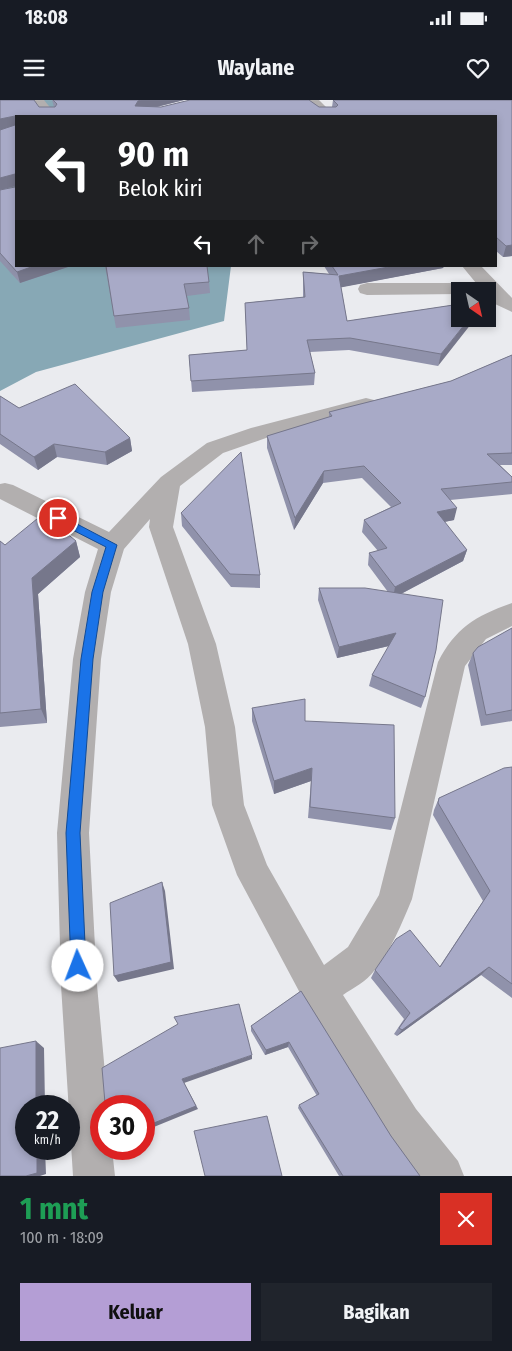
<!DOCTYPE html>
<html lang="id">
<head>
<meta charset="utf-8">
<style>
  body { margin:0; font-family:"Fira Sans Condensed",sans-serif; background:#20242c; color:#f1f3f6; height:100vh; display:flex; flex-direction:column; font-size:19px; white-space:nowrap }
  * { box-sizing:border-box; margin:0 }
  p { font-size:16px; color:#9ea1a6 }
  .icon { flex:none; width:28px; height:28px; fill:none; stroke:currentColor; stroke-width:2; stroke-linecap:round; stroke-linejoin:round }
  .map { position:relative; height:1076px; overflow:hidden }
  .panel { display:flex; flex-direction:column; background:#171b24; flex:1 }
  .panel>* { flex:none }
  .guide { position:absolute; left:15px; top:15px; width:482px; height:152px; border-radius:0px; box-shadow:0 2px 8px #0003; background:#202124; color:#fff; overflow:hidden }
  .needle { width:32px; rotate:146deg }
  .controls { position:absolute; left:451px; top:182px; display:grid; gap:10px }
  .controls a { display:grid; place-items:center; width:45px; height:45px; border-radius:0px; background:#171b24; box-shadow:0 2px 8px #0003; font-size:25px }
  .speed { position:absolute; left:15px; top:995px; display:flex; gap:10px; font-size:25px; font-weight:700; text-align:center }
  .speed>* { display:grid; place-content:center; width:65px; height:65px; border-radius:50%; background:#171b24; box-shadow:0 2px 8px #0003; line-height:1 }
  .speed small { font-size:12px; font-weight:400 }
  .speed .limit { border:8px solid #d22; background:#fff; color:#111 }
  .pin { position:absolute; display:grid; place-items:center; width:42px; height:42px; color:#fff; margin:-21px; border:2px solid #fff; border-radius:50%; box-shadow:0 1px 5px #0007 }
  .me { position:absolute; width:55px; margin:-28px; rotate:358deg; stroke-linejoin:round; filter:drop-shadow(0 0 4px #0008) }
  .turn { display:flex; align-items:center; gap:18px; height:105px; padding:0 20px; font-size:22px }
  .turn .icon { width:65px; height:65px; stroke-width:2.5 }
  .turn b { display:block; font-size:35px; line-height:42px }
  .lanes { display:flex; align-items:center; height:48px; padding:0 20px; background:#0003; justify-content:center; gap:25px; direction:ltr }
  .lanes .off { opacity:.35 }
  .round { display:grid; place-items:center; flex:none; width:52px; height:52px; border-radius:0px; background:#20242c }
  .headline { display:flex; align-items:center; justify-content:space-between; height:85px; padding:0 20px }
  h1 { font-size:30px; font-weight:700; line-height:38px; color:#1e9e55 }
  .primary-button { display:flex; gap:10px; margin-top:auto; padding:10px 20px }
  .primary-button a { flex:1; height:58px; border-radius:0px; background:#b49ed5; color:#111; font-size:20px; font-weight:700; line-height:58px; text-align:center }
  .primary-button a+a { background:#20242c; color:#f1f3f6 }
  .status { display:flex; justify-content:space-between; align-items:center; height:35px; padding:0 25px; background:#171b24; direction:ltr }
  .status svg { height:14px; fill:currentColor }
  header { display:flex; justify-content:space-between; align-items:center; height:65px; padding:0 20px; background:#171b24; font-size:22px; font-weight:700 }
  .map>svg:first-child { display:block }
  .water { fill:#87a8b5 }
  .lines { fill:none; stroke-linecap:round; stroke-linejoin:round }
  .street { fill:#b2afaf; fill-rule:evenodd }
  .wall { fill:#9092ab }
  .shaded-wall { fill:#76778b }
  .building { fill:#a8aac7; stroke:#76778b }
  .route { fill:#1a73e8; stroke:#114b97 }
</style>
</head>
<body>
<div class="status"><b>18:08</b><svg viewBox="0 0 49 12"><path d="M0 12V9h3v3zM5 12V6h3v6zM10 12V3h3v9zM15 12V0h3v12zM26 1h20v11H26zM47 4h2v5h-2z"/></svg></div>
<header><svg class="icon" aria-label="menu" viewBox="0 0 24 24"><path d="M4 6h16M4 12h16M4 18h16"/></svg>Waylane<svg class="icon" aria-label="heart" viewBox="0 0 24 24"><path d="M12 20l-8-8c-3-5 5-10 8-4 3-6 11-1 8 4z"/></svg></header>
<div class="map">
<svg width="512" height="1076" viewBox="0 0 512 1076">
  <rect width="100%" height="100%" fill="#eaebef"/>
  <!-- water -->
  <path class="water" d="M 0,0 L 98,0 L 16,16 L 16,166 L 231,166 L 224,221 L 36,272 L 0,291 Z"/>
  <g class="lines">
    <!-- street -->
    <path class="street" d="M 29,0 L 44,0 L 57,16 L 43,16 Z
      M 304,0 L 319,0 L 335,16 L 320,16 Z
      M 462,166 L 481,166 L 512,198 L 512,212 L 495,204 L 488,195 L 488,191 L 460,191 L 460,194 L 367,195 L 360,193 L 358,189 L 360,185 L 367,183 L 476,183 Z
      M 366,298 L 374,300 L 377,305 L 374,310 L 266,338 L 223,353 L 180,386 L 173,427 L 216,544 L 235,627 L 244,705 L 267,765 L 324,865 L 348,847 L 379,795 L 438,562 C 455,528 477,515 512,503 L 512,526 L 486,539 L 465,566 L 412,799 C 402,823 391,851 374,871 C 367,881 353,888 343,895 L 416,1009 L 458,1061 L 464,1076 L 417,1076 L 388,1037 L 300,893 L 237,775 L 212,705 L 205,627 L 188,544 L 149,427 L 150,419 L 124,449 L 111,492 L 101,559 L 89,733 L 97,885 L 108,1006 L 101,1006 L 101,1049 L 112,1049 L 115,1076 L 73,1076 L 61,885 L 57,733 L 73,559 L 85,492 L 98,449 L 0,399 L 0,384 L 5,383 L 13,385 L 109,432 L 161,377 L 207,343 L 251,328 Z"/>
  </g>
  <!-- wall -->
  <path class="wall" d="M 0,0 L 39,7 L 54,7 L 52,0 L 184,0 L 157,7 L 332,7 L 333,0 L 512,0 L 512,156 L 503,157 L 496,151 L 496,16 L 16,16 L 16,166 L 71,166 L 20,183 L 0,161 L 0,90 L 15,87 L 15,86 L 0,90 Z
    M 105,166 L 209,182 L 210,193 L 187,196 L 189,208 L 190,220 L 116,228 Z
    M 324,166 L 444,166 L 443,168 L 341,187 L 347,221 L 460,204 L 438,266 L 349,250 L 310,252 L 315,273 L 314,285 L 192,292 L 189,255 L 247,250 L 245,203 L 303,197 L 303,172 L 329,174 Z
    M 512,255 L 512,365 L 500,365 L 512,377 L 512,394 L 450,400 L 454,420 L 444,422 L 467,450 L 463,461 L 401,494 L 425,597 L 421,608 L 369,586 L 372,575 L 389,546 L 337,558 L 318,500 L 319,488 L 388,492 L 368,465 L 369,453 L 378,451 L 362,432 L 364,420 L 391,407 L 362,378 L 323,383 L 294,430 L 267,348 L 267,336 L 329,317 L 329,312 L 451,281 Z
    M 0,296 L 19,308 L 130,338 L 132,351 L 107,365 L 57,357 L 38,370 L 0,344 Z
    M 181,413 L 260,475 L 260,488 L 231,487 L 182,426 Z
    M 0,441 L 5,445 L 76,441 L 80,457 L 38,494 L 47,623 L 0,627 Z
    M 512,528 L 512,621 L 481,626 L 468,565 L 473,553 Z
    M 252,608 L 305,621 L 395,718 L 391,730 L 308,718 L 311,681 L 274,694 L 252,621 Z
    M 512,667 L 512,898 L 481,875 L 397,936 L 394,934 L 404,919 L 371,878 L 375,870 L 440,866 L 483,801 L 433,715 L 434,710 L 439,698 Z
    M 301,891 L 391,1036 L 420,1076 L 339,1076 L 298,1008 L 299,1005 L 317,996 L 288,947 L 265,955 L 251,931 L 251,926 Z"/>
  <!-- shaded-wall -->
  <path class="shaded-wall" d="M 141,0 L 184,0 L 140,11 L 135,6 L 138,1 Z
    M 15,16 L 16,27 L 0,31 L 0,19 Z
    M 15,74 L 16,86 L 0,90 L 0,78 Z
    M 512,145 L 512,156 L 503,157 L 506,146 Z
    M 34,166 L 71,166 L 20,183 L 17,172 Z
    M 394,166 L 444,166 L 443,168 L 338,188 L 339,176 Z
    M 469,219 L 475,219 L 438,266 L 441,254 Z
    M 130,338 L 132,351 L 107,365 L 105,352 Z
    M 54,344 L 57,357 L 38,370 L 34,357 Z
    M 324,371 L 323,383 L 294,430 L 295,418 Z
    M 457,408 L 454,420 L 434,424 L 437,412 Z
    M 76,441 L 80,457 L 38,494 L 47,623 L 41,609 L 32,478 Z
    M 467,450 L 463,461 L 393,498 L 395,487 Z
    M 396,533 L 393,545 L 337,558 L 339,547 Z
    M 312,668 L 311,681 L 274,694 L 274,681 Z
    M 162,782 L 165,791 L 174,869 L 118,882 L 114,876 Z
    M 489,867 L 481,875 L 397,936 L 402,930 Z
    M 36,941 L 44,948 L 45,1006 L 36,1006 Z
    M 289,942 L 288,947 L 265,955 L 266,950 Z
    M 252,955 L 252,959 L 184,983 L 198,1009 L 144,1031 L 144,1027 L 182,979 Z
    M 37,1049 L 45,1049 L 46,1074 L 40,1076 L 26,1076 Z"/>
  <!-- building -->
  <path class="building" d="M 0,0 L 34,0 L 39,7 L 55,7 L 57,4 L 53,0 L 141,0 L 138,1 L 135,6 L 161,7 L 190,0 L 309,0 L 319,7 L 336,7 L 338,5 L 333,0 L 512,0 L 512,145 L 506,146 L 496,137 L 496,16 L 16,16 L 16,166 L 34,166 L 17,172 L 0,153 L 0,90 L 15,87 L 15,74 L 0,78 L 0,30 L 15,25 L 15,16 L 0,19 Z
    M 106,166 L 207,166 L 209,182 L 184,184 L 189,208 L 114,216 Z
    M 332,166 L 394,166 L 339,176 L 347,221 L 460,204 L 460,219 L 469,219 L 441,254 L 350,238 L 307,240 L 315,273 L 191,281 L 189,255 L 247,250 L 245,203 L 305,197 L 303,172 L 338,175 Z
    M 512,255 L 512,353 L 487,354 L 512,377 L 512,382 L 441,389 L 457,408 L 437,412 L 467,450 L 395,487 L 369,453 L 387,448 L 364,420 L 401,403 L 364,366 L 324,371 L 295,418 L 267,336 L 332,316 L 329,312 L 451,281 Z
    M 75,284 L 130,338 L 105,352 L 54,344 L 34,357 L 0,334 L 0,296 L 19,308 Z
    M 241,352 L 260,475 L 230,474 L 181,413 Z
    M 43,414 L 76,441 L 32,478 L 41,609 L 0,613 L 0,441 L 5,445 Z
    M 319,488 L 365,488 L 443,500 L 436,550 L 425,597 L 372,575 L 396,533 L 339,547 Z
    M 512,528 L 512,610 L 486,615 L 473,553 L 478,547 Z
    M 305,599 L 305,621 L 394,625 L 395,718 L 310,707 L 312,668 L 274,681 L 252,608 Z
    M 512,667 L 512,884 L 489,867 L 402,930 L 399,928 L 410,913 L 375,870 L 396,839 L 410,830 L 440,867 L 490,791 L 438,703 L 439,698 L 504,668 Z
    M 162,782 L 171,862 L 114,876 L 110,803 Z
    M 301,891 L 391,1036 L 420,1076 L 343,1076 L 299,1005 L 319,994 L 289,942 L 266,950 L 251,926 Z
    M 239,904 L 252,955 L 182,979 L 196,1006 L 144,1027 L 144,1006 L 104,1006 L 104,1005 L 105,1003 L 102,968 L 178,924 L 174,917 Z
    M 36,941 L 36,1006 L 26,1006 L 26,1049 L 37,1049 L 37,1073 L 26,1076 L 0,1076 L 0,948 Z
    M 267,1016 L 282,1076 L 205,1076 L 194,1031 Z"/>
  <!-- route -->
  <path class="route" d="M 58,414 L 117,445 L 103,492 L 93,559 L 80,733 L 86,866 L 84,871 L 78,873 L 73,871 L 71,866 L 66,733 L 81,559 L 92,492 L 106,447 L 55,421 L 55,416 Z"/>
</svg>
<div class="controls">
<a><svg class="needle" viewBox="-14 -14 28 28"><path d="M0-13l5 13h-10z" fill="#e53935"/><path d="M0 13l5-13h-10z" fill="#9ea1a6"/></svg></a>
</div>
<div class="speed"><div>22<small>km/h</small></div><div class="limit">30</div></div>
<div class="pin" style="left:58px;top:418px;background:#d93025"><svg class="icon" aria-label="arrive" viewBox="0 0 24 24"><path d="M6 21V4h12l-3 4 3 4H6"/></svg></div>
<svg class="me" style="left:78px;top:866px" viewBox="-20 -20 40 40"><circle r="19" fill="#fff"/><path d="M0-13L10 11 0 6-10 11z" fill="#1a73e8"/></svg>
<div class="guide">
<div class="turn"><svg class="icon" aria-label="left" viewBox="0 0 24 24"><path d="M17 20v-9H6M10 6l-5 5 5 5"/></svg><div><b>90 m</b>Belok kiri</div></div>
<div class="lanes"><svg class="icon" aria-label="left" viewBox="0 0 24 24"><path d="M17 20v-9H6M10 6l-5 5 5 5"/></svg><svg class="icon off" aria-label="ahead" viewBox="0 0 24 24"><path d="M12 20V5M6 11l6-6 6 6"/></svg><svg class="icon off" aria-label="right" viewBox="0 0 24 24"><path d="M7 20v-9h11M14 6l5 5-5 5"/></svg></div>
</div>
</div>
<section class="panel">
<div class="headline"><div><h1>1 mnt</h1><p>100 m · 18:09</p></div><a class="round" style="background:#d93025;color:#fff"><svg class="icon" aria-label="close" viewBox="0 0 24 24"><path d="M6 6l12 12M18 6L6 18"/></svg></a></div>
<div class="primary-button"><a>Keluar</a><a>Bagikan</a></div>
</section>
</body>
</html>
